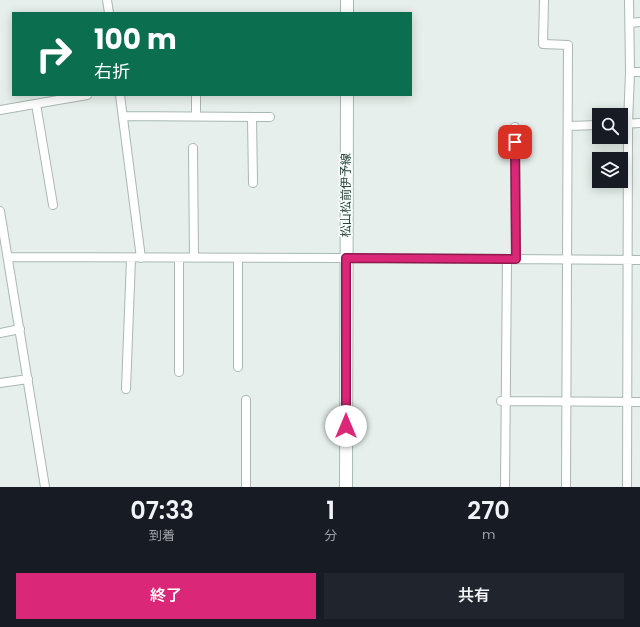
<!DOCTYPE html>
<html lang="ja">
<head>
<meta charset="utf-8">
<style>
  body { margin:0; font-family:Poppins,"Noto Sans JP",sans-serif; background:#20242c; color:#f1f3f6; height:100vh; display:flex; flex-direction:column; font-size:15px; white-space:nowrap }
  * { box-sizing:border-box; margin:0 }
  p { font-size:13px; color:#9ea1a6 }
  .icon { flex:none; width:22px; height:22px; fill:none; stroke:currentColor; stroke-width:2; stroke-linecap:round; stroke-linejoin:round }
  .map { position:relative; height:487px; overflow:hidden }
  .panel { display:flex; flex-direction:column; background:#171b24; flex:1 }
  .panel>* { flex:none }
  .guide { position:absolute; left:12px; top:12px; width:400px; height:84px; border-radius:0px; box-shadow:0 2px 10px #0003; background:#0b6e4f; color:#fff; overflow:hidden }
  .tools { position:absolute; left:592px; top:108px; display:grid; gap:8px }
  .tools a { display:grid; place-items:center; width:36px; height:36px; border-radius:0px; background:#171b24; box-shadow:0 2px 10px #0003; font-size:20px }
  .pin { position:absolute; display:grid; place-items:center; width:34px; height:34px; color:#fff; margin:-17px; border-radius:8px; box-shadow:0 2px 6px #0006 }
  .me { position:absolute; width:44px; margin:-22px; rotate:0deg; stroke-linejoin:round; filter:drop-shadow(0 0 3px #0008) }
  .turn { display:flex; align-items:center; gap:14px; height:84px; padding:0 16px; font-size:18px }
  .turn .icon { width:52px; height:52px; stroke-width:2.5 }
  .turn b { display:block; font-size:28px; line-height:34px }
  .eta { display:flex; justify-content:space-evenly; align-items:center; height:68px; text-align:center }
  .eta b { font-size:24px; font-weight:600; line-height:28px }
  .button { display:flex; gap:8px; margin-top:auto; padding:8px 16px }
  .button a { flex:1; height:46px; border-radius:0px; background:#db2777; color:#fff; font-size:16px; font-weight:600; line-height:46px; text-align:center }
  .button a+a { background:#20242c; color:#f1f3f6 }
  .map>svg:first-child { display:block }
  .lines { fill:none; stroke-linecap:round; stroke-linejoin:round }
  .minor-casing { stroke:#a8b8b2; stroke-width:10 }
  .secondary-casing { stroke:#a4bbb3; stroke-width:14 }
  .minor { stroke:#fff; stroke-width:8 }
  .secondary { stroke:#fff; stroke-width:12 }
  .route-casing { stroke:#8e194d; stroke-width:10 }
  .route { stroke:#db2777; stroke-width:7 }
  .labels { text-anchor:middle; stroke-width:3.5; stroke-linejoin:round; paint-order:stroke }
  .street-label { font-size:12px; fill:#24423a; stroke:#f7fbf9 }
</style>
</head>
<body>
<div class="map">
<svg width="640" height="487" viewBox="0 0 640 487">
  <rect width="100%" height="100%" fill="#e6efeb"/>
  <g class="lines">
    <defs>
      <path id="minor" d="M 107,0 L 109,13
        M 544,0 L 543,44 L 568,45 L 566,487
        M 630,23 L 640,22
        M 630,72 L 640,72
        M 120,95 L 141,258
        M 196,95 L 196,116
        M 36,104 L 53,205
        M 0,110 L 87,95
        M 123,116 L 270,117
        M 252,117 L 253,183
        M 621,124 L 640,123
        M 568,126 L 599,125
        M 515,127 L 516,259
        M 193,148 L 194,258
        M 0,211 L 45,487
        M 8,257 L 346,258 L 640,260
        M 179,258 L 179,372
        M 0,333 L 20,329
        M 238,367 L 238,258
        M 0,383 L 28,379
        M 126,389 L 131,258
        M 501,401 L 640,402
        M 246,487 L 246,400
        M 505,487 L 507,259
        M 627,487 L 628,124 L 630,72 L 629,0"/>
      <path id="secondary" d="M 347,13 L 347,0
        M 346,487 L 347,95"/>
    </defs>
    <!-- minor casing -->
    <use href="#minor" class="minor-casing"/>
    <!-- secondary casing -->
    <use href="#secondary" class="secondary-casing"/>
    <!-- minor -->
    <use href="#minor" class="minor"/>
    <!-- secondary -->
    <use href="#secondary" class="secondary"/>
  </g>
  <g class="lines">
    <defs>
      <path id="route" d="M 346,426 L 346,258 L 516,259 L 515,142"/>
    </defs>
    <!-- route casing -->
    <use href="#route" class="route-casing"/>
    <!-- route -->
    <use href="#route" class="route"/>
  </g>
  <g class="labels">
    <!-- street labels -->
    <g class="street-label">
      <text transform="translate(346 195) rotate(-90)" y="4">松山松前伊予線</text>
    </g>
  </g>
</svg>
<div class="tools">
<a><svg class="icon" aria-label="search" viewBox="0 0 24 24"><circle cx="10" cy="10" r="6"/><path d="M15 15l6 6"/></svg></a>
<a><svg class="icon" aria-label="layers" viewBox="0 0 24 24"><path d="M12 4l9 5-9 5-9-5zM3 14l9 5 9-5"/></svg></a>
</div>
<div class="pin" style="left:515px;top:142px;background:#d93025"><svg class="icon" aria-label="arrive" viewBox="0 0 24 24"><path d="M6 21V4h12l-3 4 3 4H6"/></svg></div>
<svg class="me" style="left:346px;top:426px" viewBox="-20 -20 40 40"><circle r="19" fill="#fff"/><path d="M0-13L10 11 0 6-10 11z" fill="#db2777"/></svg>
<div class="guide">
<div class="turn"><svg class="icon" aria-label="right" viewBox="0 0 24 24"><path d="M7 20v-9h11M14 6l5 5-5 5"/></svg><div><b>100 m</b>右折</div></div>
</div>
</div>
<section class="panel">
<div class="eta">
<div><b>07:33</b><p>到着</p></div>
<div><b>1</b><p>分</p></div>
<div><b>270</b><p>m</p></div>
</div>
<div class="button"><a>終了</a><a>共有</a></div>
</section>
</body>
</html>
